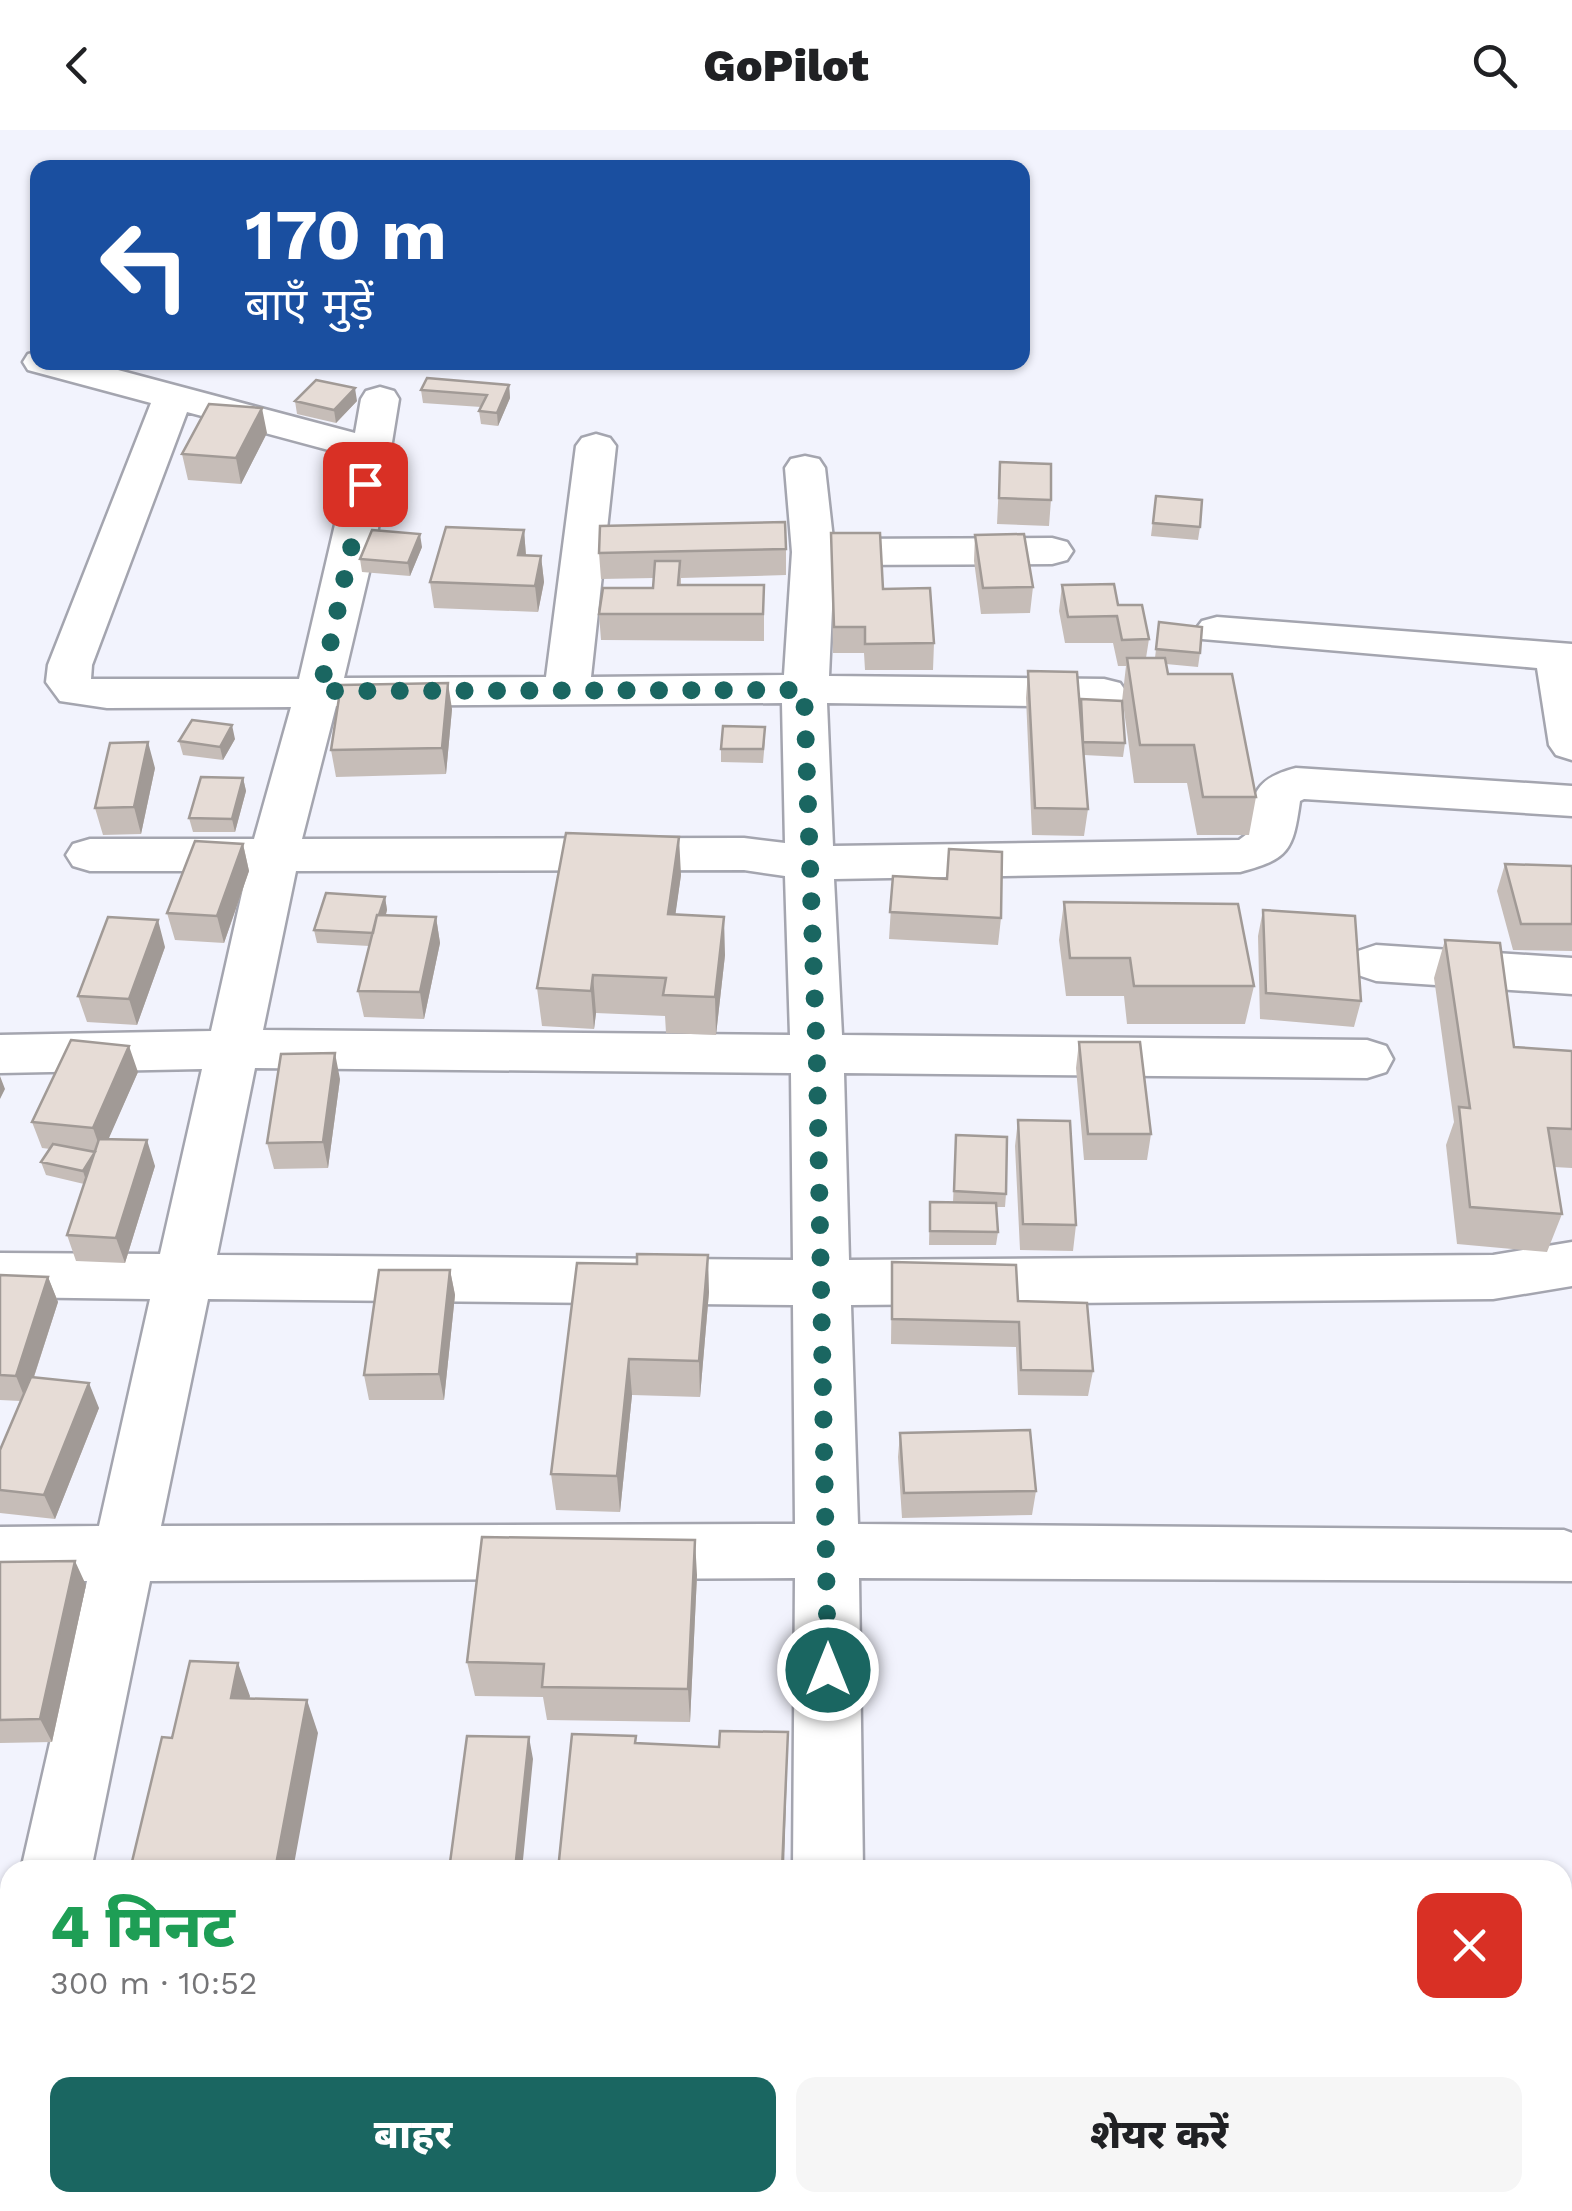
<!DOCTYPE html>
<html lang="hi">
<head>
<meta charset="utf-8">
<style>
  body { margin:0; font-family:"Work Sans","Noto Sans Devanagari",sans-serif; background:#f6f6f6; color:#202124; height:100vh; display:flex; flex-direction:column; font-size:38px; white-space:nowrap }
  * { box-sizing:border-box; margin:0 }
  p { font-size:32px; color:#757577 }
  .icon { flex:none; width:55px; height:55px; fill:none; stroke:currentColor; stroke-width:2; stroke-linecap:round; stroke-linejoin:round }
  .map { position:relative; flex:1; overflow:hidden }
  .panel { position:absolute; left:0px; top:1730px; width:1572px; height:352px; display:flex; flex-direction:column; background:#fff; border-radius:30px 30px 0 0; box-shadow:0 2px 8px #0004 }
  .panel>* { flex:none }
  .top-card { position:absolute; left:30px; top:30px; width:1000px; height:210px; border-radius:20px; box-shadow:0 2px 8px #0004; background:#1a4fa0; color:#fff; overflow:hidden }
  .pin { position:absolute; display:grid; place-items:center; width:85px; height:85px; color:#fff; margin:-42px; border-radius:20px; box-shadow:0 5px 15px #0006 }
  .me { position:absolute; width:110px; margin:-55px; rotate:0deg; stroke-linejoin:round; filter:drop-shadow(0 0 8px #0008) }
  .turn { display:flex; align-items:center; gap:35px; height:210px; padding:0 50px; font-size:45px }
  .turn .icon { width:130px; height:130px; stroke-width:2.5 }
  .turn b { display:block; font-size:70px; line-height:85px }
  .round { display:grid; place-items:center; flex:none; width:105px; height:105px; border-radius:20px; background:#f6f6f6 }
  .head { display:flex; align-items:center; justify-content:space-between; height:170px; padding:0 50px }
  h1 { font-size:60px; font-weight:800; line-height:75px; color:#1e9e55 }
  .cta { display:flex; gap:20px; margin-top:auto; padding:20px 50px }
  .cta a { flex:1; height:115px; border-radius:20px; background:#1a6661; color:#fff; font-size:40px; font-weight:800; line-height:115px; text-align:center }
  .cta a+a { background:#f6f6f6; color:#202124 }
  header { display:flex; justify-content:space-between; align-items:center; height:130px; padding:0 50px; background:#fff; font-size:45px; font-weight:800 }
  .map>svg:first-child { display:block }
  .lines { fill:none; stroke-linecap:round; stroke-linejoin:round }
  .minor-casing { stroke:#a4a5af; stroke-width:5 }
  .minor { fill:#fff; fill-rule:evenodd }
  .wall { fill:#c6bdb8 }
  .shaded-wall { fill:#a19a96 }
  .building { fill:#e6dcd6; stroke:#a19a96; stroke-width:2.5 }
  .route { stroke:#1a6661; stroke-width:18; stroke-dasharray:0 32.4 }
</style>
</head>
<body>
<header><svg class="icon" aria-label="back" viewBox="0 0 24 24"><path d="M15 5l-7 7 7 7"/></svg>GoPilot<svg class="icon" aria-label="search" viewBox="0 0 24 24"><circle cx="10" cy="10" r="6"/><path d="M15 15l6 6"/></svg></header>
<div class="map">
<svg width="1572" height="2081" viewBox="0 0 1572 2081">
  <rect width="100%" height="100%" fill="#f2f3fd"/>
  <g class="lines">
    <defs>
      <path id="minor" d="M 38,222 L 38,232 L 88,232 L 355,303 L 361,269 L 366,261 L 380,257 L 394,261 L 399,269 L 375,417 L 344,548 L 546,547 L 576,316 L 582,308 L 596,304 L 610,308 L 616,316 L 591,547 L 784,545 L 792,422 L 785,338 L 791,329 L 805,326 L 819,329 L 825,338 L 833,409 L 1052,408 L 1067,412 L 1073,421 L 1067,430 L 1052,434 L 834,435 L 829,546 L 1104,549 L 1120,553 L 1127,563 L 1120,573 L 1104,577 L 827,573 L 833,716 L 1239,710 L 1247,704 C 1253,664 1253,649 1296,638 L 1572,656 L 1572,686 L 1304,669 L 1300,671 C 1293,721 1289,729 1240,742 L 834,749 L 842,905 L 1367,910 L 1386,916 L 1393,929 L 1386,942 L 1367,948 L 844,943 L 849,1130 L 1493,1125 L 1572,1112 L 1572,1156 L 1493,1169 L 851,1175 L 858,1394 L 1564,1400 L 1572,1403 L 1572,1451 L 859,1448 L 863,1740 L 793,1740 L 795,1448 L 150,1451 L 91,1740 L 21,1740 L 87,1451 L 0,1451 L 0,1397 L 99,1396 L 150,1169 L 0,1167 L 0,1123 L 160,1124 L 202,939 L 0,943 L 0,905 L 211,901 L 247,741 L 90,741 L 73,736 L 66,725 L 73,714 L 90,709 L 254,709 L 291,577 L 107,578 L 60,571 L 46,552 L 48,535 L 151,273 L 28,240 L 23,232 L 28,224 ZM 187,282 L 351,326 L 299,549 L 91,549 L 92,535 ZM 782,573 L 785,713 L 744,708 L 302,709 L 336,576 ZM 744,740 L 785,746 L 790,905 L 263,900 L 296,741 ZM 255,938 L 791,943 L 793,1130 L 217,1125 ZM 208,1169 L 793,1175 L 795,1394 L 161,1396 Z
        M 1217,487 L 1572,514 L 1572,630 L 1556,625 L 1549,615 L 1537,538 L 1202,509 L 1195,500 L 1202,491 Z
        M 1376,815 L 1572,828 L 1572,864 L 1376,851 L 1358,845 L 1351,833 L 1358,821 Z
        M 0,1791 L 10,1791 L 10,1861 L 0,1861 Z
        M 10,1933 L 10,2057 L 0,2061 L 0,1937 Z
        M 402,2072 L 478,2072 L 478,2081 L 402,2081 Z
        M 801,2072 L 877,2072 L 877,2081 L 801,2081 Z"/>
    </defs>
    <!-- minor casing -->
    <use href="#minor" class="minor-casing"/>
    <!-- minor -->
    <use href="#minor" class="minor"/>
  </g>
  <!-- wall -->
  <path class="wall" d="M 509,255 L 510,268 L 498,296 L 481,294 L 479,281 L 481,277 L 423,273 L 421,260 Z
    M 295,271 L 357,271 L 336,293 L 297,284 Z
    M 267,303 L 241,354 L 188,350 L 182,324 Z
    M 1000,332 L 1051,370 L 1049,396 L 997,394 Z
    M 1156,366 L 1200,397 L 1198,410 L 1151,406 Z
    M 524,400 L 526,426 L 541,426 L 544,452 L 538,482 L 434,478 L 430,452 Z
    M 831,403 L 934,513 L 933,540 L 865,540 L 864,523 L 833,523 Z
    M 975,405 L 1033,457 L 1030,483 L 981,484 L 974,431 Z
    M 422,417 L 410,446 L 362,442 L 360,429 Z
    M 786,419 L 786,445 L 681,448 L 681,455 L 764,455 L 764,511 L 601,510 L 599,484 L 653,458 L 654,448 L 601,449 L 599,423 Z
    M 1062,455 L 1118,475 L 1149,509 L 1146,528 L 1155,528 L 1159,492 L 1200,523 L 1198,537 L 1166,534 L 1168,544 L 1256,667 L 1249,705 L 1197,705 L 1187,653 L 1134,653 L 1123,573 L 1125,613 L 1123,627 L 1084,625 L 1088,679 L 1084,706 L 1032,705 L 1026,568 L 1028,541 L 1080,579 L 1081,569 L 1122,571 L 1126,536 L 1118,536 L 1113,513 L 1065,513 L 1059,481 Z
    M 452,579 L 446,644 L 336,647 L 331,620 Z
    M 235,609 L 223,630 L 183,625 L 179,611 Z
    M 765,610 L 763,633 L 721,632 L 721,619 Z
    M 155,638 L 141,704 L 103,705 L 95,678 Z
    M 243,648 L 246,661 L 235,702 L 193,702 L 189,688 Z
    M 243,714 L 249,741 L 224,813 L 175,810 L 167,783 Z
    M 1505,734 L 1572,736 L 1572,821 L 1513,820 L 1497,761 Z
    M 681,745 L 675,785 L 725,825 L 716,905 L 666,903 L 665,886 L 596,883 L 594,899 L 542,896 L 537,858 Z
    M 893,746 L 1001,788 L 998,815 L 889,809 Z
    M 385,767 L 387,780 L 386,785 L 436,787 L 440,813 L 424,889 L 364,887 L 358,861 L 369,816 L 317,813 L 314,800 Z
    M 1064,772 L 1254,856 L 1245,894 L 1127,894 L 1124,866 L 1066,866 L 1059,810 Z
    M 1263,780 L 1361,871 L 1354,897 L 1260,889 L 1258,806 Z
    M 1445,810 L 1514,917 L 1572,921 L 1572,1038 L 1554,1037 L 1562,1084 L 1547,1122 L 1457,1114 L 1446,1015 L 1454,992 L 1434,848 Z
    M 165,817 L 137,895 L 87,892 L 78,866 Z
    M 1079,912 L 1151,1004 L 1147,1030 L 1084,1030 L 1076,938 Z
    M 138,942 L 108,1009 L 155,1036 L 125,1133 L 76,1131 L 67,1105 L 84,1054 L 46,1045 L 41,1032 L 50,1019 L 42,1018 L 32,992 Z
    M 340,949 L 328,1038 L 274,1039 L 267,1013 Z
    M 1018,990 L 1076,1095 L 1073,1121 L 1020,1120 L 1015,1016 Z
    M 956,1005 L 1006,1064 L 1005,1077 L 996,1077 L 998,1102 L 996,1115 L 929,1115 L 930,1072 L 953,1072 Z
    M 892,1132 L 1018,1171 L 1093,1241 L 1088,1266 L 1018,1265 L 1016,1217 L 891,1214 Z
    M 577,1133 L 709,1162 L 700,1267 L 632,1265 L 620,1382 L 556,1380 L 551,1344 Z
    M 450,1140 L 455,1165 L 444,1270 L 369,1270 L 364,1245 Z
    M 0,1145 L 48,1147 L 58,1172 L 34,1247 L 99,1278 L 55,1389 L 0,1383 L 0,1320 L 21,1271 L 0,1270 Z
    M 900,1303 L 1036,1361 L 1032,1385 L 902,1388 L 898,1327 Z
    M 0,1432 L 86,1455 L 52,1612 L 0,1613 Z
    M 697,1445 L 690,1592 L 547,1590 L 543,1567 L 475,1566 L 467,1532 Z"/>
  <!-- shaded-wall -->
  <path class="shaded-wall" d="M 509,255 L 510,268 L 498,296 L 497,283 Z
    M 355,258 L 357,271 L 336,293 L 334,280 Z
    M 262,278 L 267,303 L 241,354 L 236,328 Z
    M 524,400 L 526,426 L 518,425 Z
    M 420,404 L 422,417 L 410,446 L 408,433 Z
    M 541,426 L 544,452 L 538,482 L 535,456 Z
    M 448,553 L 452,579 L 446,644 L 442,618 Z
    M 232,595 L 235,609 L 223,630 L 220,617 Z
    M 148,612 L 155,638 L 141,704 L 134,677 Z
    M 243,648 L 246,661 L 235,702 L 232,689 Z
    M 679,707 L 681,745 L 670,823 L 668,784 Z
    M 243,714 L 249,741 L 224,813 L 217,786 Z
    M 385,767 L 387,780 L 376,817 L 374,803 Z
    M 436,787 L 440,813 L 424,889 L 420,862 Z
    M 724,787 L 725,825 L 716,905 L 715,867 Z
    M 158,790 L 165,817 L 137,895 L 129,869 Z
    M 593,845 L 596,883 L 594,899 L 591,861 Z
    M 129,916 L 138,942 L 102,1024 L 93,998 Z
    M 335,923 L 340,949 L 328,1038 L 323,1012 Z
    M 0,946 L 5,959 L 0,969 Z
    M 147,1010 L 155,1036 L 125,1133 L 116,1108 Z
    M 95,1022 L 87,1054 L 83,1041 Z
    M 708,1125 L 709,1162 L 700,1267 L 699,1231 Z
    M 450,1140 L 455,1165 L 444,1270 L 439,1244 Z
    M 48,1147 L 58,1172 L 26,1271 L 16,1246 Z
    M 629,1229 L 632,1265 L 620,1382 L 617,1346 Z
    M 89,1253 L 99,1278 L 55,1389 L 44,1365 Z
    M 695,1410 L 697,1445 L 690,1592 L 688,1559 Z
    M 75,1431 L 86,1455 L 52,1612 L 40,1589 Z
    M 238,1533 L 250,1566 L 243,1601 L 231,1568 Z
    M 307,1570 L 318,1603 L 293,1740 L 275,1740 Z
    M 788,1602 L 784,1740 L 782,1740 Z
    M 529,1607 L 533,1629 L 522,1740 L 515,1740 Z"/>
  <!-- building -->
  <path class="building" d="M 427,248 L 509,255 L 497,283 L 479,281 L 487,265 L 421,260 Z
    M 316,250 L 355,258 L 334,280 L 295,271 Z
    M 209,274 L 262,278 L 236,328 L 182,324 Z
    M 1000,332 L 1051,334 L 1051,370 L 999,368 Z
    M 1156,366 L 1202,370 L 1200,397 L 1153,393 Z
    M 785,392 L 786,419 L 599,423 L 600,396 Z
    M 446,397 L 524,400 L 518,425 L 541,426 L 535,456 L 430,452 Z
    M 372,400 L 420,404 L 408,433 L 360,429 Z
    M 831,403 L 880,403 L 883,459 L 930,458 L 934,513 L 865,514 L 865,497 L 834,497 Z
    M 1024,404 L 1033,457 L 983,458 L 975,405 Z
    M 655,431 L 680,431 L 678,455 L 764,455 L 763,484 L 599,484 L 603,458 L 653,458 Z
    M 1114,454 L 1118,475 L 1142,475 L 1149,509 L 1122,510 L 1117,486 L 1068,487 L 1062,455 Z
    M 1159,492 L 1202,497 L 1200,523 L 1156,519 Z
    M 1127,528 L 1165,528 L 1168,544 L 1232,544 L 1256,667 L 1203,667 L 1194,615 L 1140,615 Z
    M 1028,541 L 1077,542 L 1088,679 L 1035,678 Z
    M 448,553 L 442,618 L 331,620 L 341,555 Z
    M 1081,569 L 1122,571 L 1125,613 L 1083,612 Z
    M 192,590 L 232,595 L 220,617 L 179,611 Z
    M 723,596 L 765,597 L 763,619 L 721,619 Z
    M 148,612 L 134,677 L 95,678 L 110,613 Z
    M 201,647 L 243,648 L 232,689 L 189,688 Z
    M 566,703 L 679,707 L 668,784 L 724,787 L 715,867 L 663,865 L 666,848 L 593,845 L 591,861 L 537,858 Z
    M 195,711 L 243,714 L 217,786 L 167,783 Z
    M 949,719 L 1002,722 L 1001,788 L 890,782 L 893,746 L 947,749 Z
    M 1505,734 L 1572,736 L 1572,794 L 1521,794 Z
    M 326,763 L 385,767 L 379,785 L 377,785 L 373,803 L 314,800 Z
    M 1064,772 L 1238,774 L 1254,856 L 1134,856 L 1130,828 L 1070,828 Z
    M 1263,780 L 1355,786 L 1361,871 L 1266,863 Z
    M 377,785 L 436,787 L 420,862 L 358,861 Z
    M 108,787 L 158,790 L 129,869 L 78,866 Z
    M 1445,810 L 1500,813 L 1514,917 L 1572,921 L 1572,999 L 1548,998 L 1562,1084 L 1470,1077 L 1459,977 L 1470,978 Z
    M 71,910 L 129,916 L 93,998 L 32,992 Z
    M 1079,912 L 1140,912 L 1151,1004 L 1088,1004 Z
    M 335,923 L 323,1012 L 267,1013 L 281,924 Z
    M 1018,990 L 1070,991 L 1076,1095 L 1023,1094 Z
    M 956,1005 L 1007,1007 L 1006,1064 L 954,1061 Z
    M 99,1009 L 147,1010 L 116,1108 L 67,1105 Z
    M 53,1014 L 95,1022 L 83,1041 L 41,1032 Z
    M 930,1072 L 996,1073 L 998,1102 L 930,1101 Z
    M 637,1124 L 708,1125 L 699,1231 L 629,1229 L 617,1346 L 551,1344 L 577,1133 L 637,1134 Z
    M 892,1132 L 1016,1135 L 1018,1171 L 1087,1173 L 1093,1241 L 1021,1240 L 1019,1192 L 892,1189 Z
    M 379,1140 L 450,1140 L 439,1244 L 364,1245 Z
    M 0,1145 L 48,1147 L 16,1246 L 0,1245 Z
    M 31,1247 L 89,1253 L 44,1365 L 0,1360 L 0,1320 Z
    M 1030,1300 L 1036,1361 L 904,1363 L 900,1303 Z
    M 482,1407 L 695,1410 L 688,1559 L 542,1557 L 544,1534 L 467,1532 Z
    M 75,1431 L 40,1589 L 0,1590 L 0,1432 Z
    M 190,1531 L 238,1533 L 231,1568 L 307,1570 L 275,1740 L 130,1740 L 162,1607 L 172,1608 Z
    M 720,1601 L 788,1602 L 782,1740 L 558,1740 L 572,1604 L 636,1606 L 635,1613 L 719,1617 Z
    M 467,1606 L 529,1607 L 515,1740 L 449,1740 Z"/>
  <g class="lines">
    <!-- route -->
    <path class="route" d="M 365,354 L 320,561 L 804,560 L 817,936 L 828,1540"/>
  </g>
</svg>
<div class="pin" style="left:365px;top:354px;background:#d93025"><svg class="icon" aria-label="arrive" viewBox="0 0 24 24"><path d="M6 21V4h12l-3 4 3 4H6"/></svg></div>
<svg class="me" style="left:828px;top:1540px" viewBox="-20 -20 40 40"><circle r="17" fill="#1a6661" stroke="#fff" stroke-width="3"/><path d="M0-11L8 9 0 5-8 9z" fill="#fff"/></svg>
<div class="top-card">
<div class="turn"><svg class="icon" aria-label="left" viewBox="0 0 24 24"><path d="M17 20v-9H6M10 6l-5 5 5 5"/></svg><div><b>170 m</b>बाएँ मुड़ें</div></div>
</div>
<section class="panel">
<div class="head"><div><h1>4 मिनट</h1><p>300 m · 10:52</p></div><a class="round" style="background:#d93025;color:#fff"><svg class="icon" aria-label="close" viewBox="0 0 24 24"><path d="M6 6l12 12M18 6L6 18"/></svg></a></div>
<div class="cta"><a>बाहर</a><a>शेयर करें</a></div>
</section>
</div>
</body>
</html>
